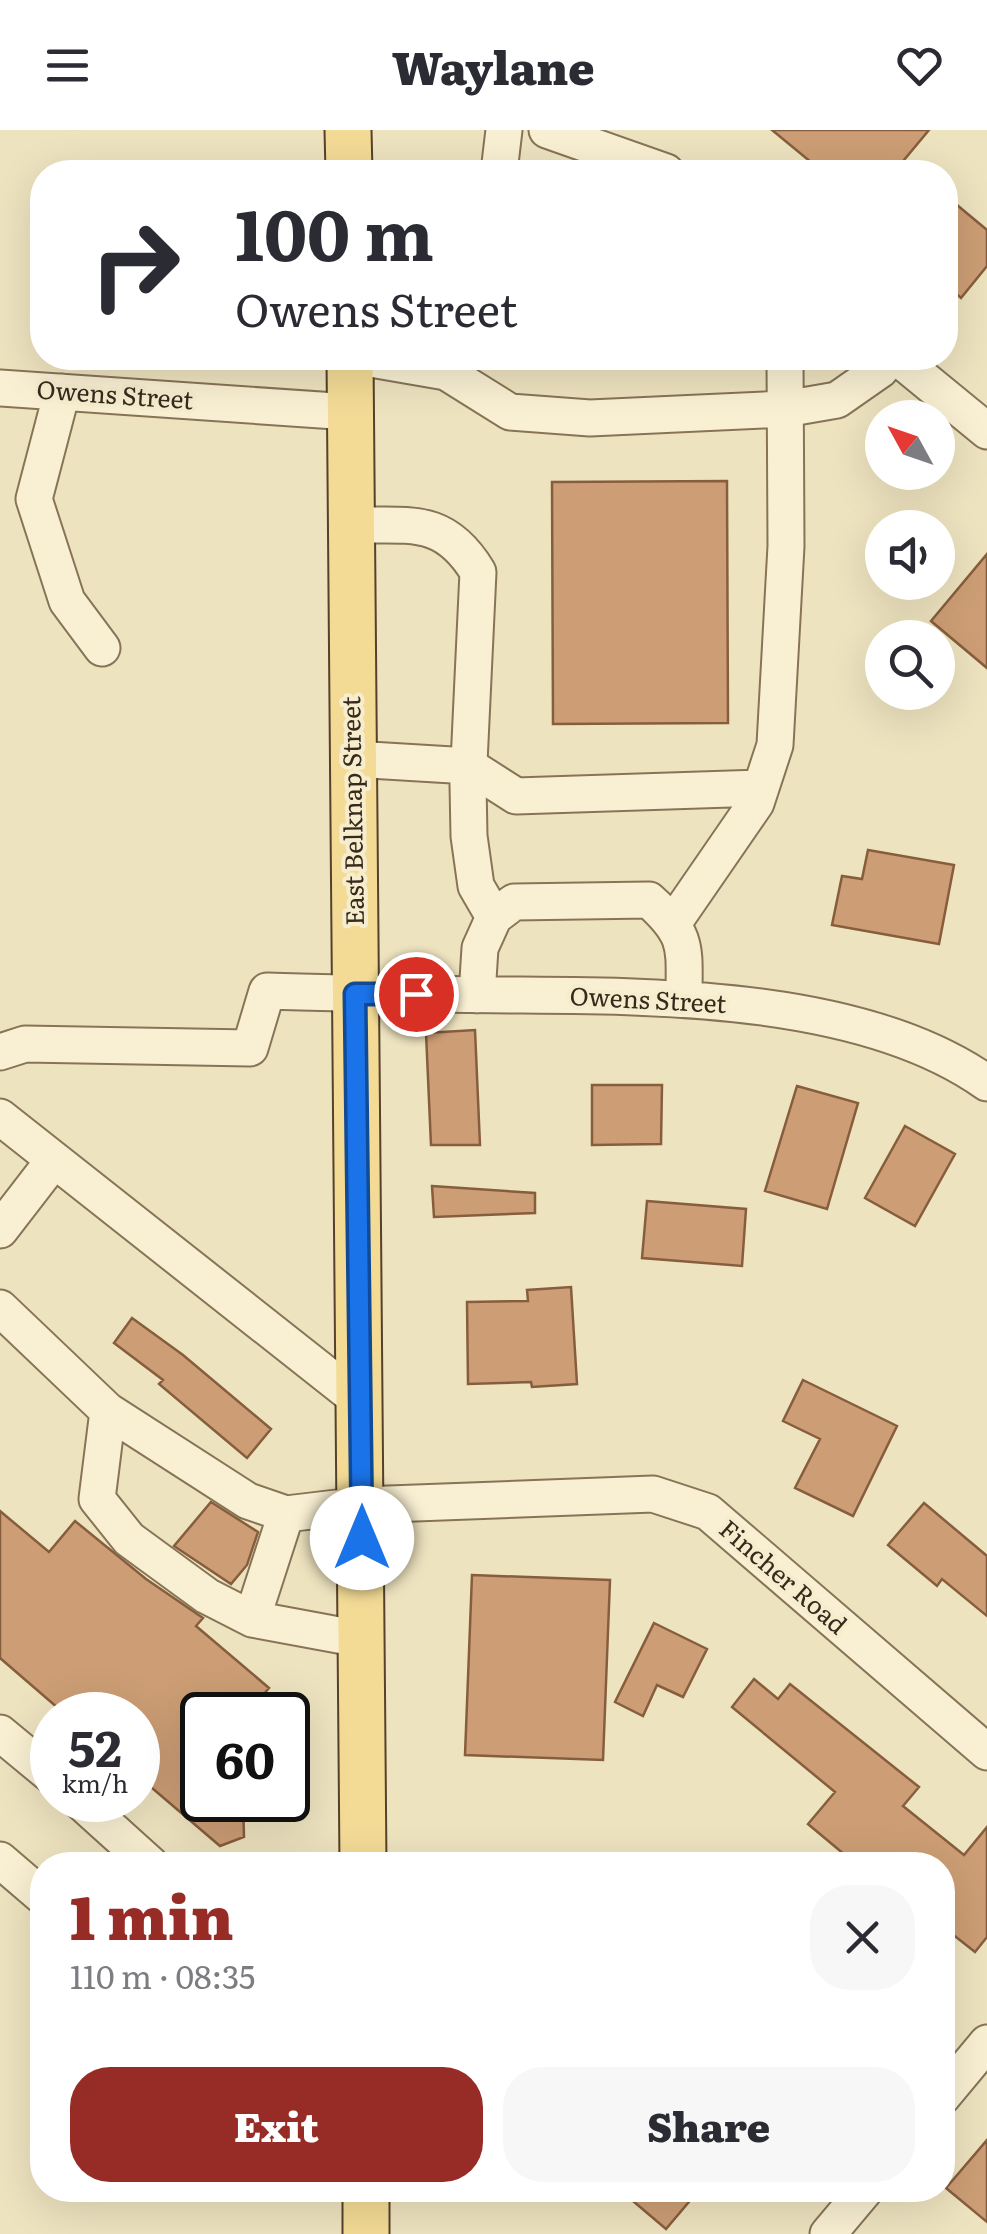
<!DOCTYPE html>
<html lang="en">
<head>
<meta charset="utf-8">
<style>
  body { margin:0; font-family:Literata,serif; background:#f7f7f7; color:#2b2b33; height:100vh; display:flex; flex-direction:column; font-size:38px; white-space:nowrap }
  * { box-sizing:border-box; margin:0 }
  p { font-size:32px; color:#7c7c81 }
  .icon { flex:none; width:55px; height:55px; fill:none; stroke:currentColor; stroke-width:2; stroke-linecap:round; stroke-linejoin:round }
  .map { position:relative; flex:1; overflow:hidden }
  .panel { position:absolute; left:30px; top:1722px; width:925px; height:350px; display:flex; flex-direction:column; background:#fff; border-radius:40px; box-shadow:0 10px 40px #0002 }
  .panel>* { flex:none }
  .top-card { position:absolute; left:30px; top:30px; width:928px; height:210px; border-radius:40px; box-shadow:0 10px 40px #0002; background:#fff; color:#2b2b33; overflow:hidden }
  .needle { width:65px; rotate:310deg }
  .tools { position:absolute; left:865px; top:270px; display:grid; gap:20px }
  .tools a { display:grid; place-items:center; width:90px; height:90px; border-radius:50%; background:#fff; box-shadow:0 10px 40px #0002; font-size:50px }
  .speed { position:absolute; left:30px; top:1562px; display:flex; gap:20px; font-size:50px; font-weight:700; text-align:center }
  .speed>* { display:grid; place-content:center; width:130px; height:130px; border-radius:50%; background:#fff; box-shadow:0 10px 40px #0002; line-height:1 }
  .speed small { font-size:25px; font-weight:400 }
  .speed .limit { border:5px solid #111; border-radius:15px; background:#fff; color:#111 }
  .pin { position:absolute; display:grid; place-items:center; width:85px; height:85px; color:#fff; margin:-42px; border:5px solid #fff; border-radius:50%; box-shadow:0 2px 10px #0007 }
  .me { position:absolute; width:110px; margin:-55px; rotate:0deg; stroke-linejoin:round; filter:drop-shadow(0 0 8px #0008) }
  .turn { display:flex; align-items:center; gap:35px; height:210px; padding:0 40px; font-size:45px }
  .turn .icon { width:130px; height:130px; stroke-width:2.5 }
  .turn b { display:block; font-size:70px; line-height:85px }
  .round { display:grid; place-items:center; flex:none; width:105px; height:105px; border-radius:40px; background:#f7f7f7 }
  .overview { display:flex; align-items:center; justify-content:space-between; height:170px; padding:0 40px }
  h1 { font-size:60px; font-weight:800; line-height:75px; color:#972c27 }
  .button { display:flex; gap:20px; margin-top:auto; padding:20px 40px }
  .button a { flex:1; height:115px; border-radius:40px; background:#972c27; color:#fff; font-size:40px; font-weight:800; line-height:115px; text-align:center }
  .button a+a { background:#f7f7f7; color:#2b2b33 }
  header { display:flex; justify-content:space-between; align-items:center; height:130px; padding:0 40px; background:#fff; font-size:45px; font-weight:800 }
  .map>svg:first-child { display:block }
  .building { fill:#cd9e75; stroke:#875e3d; stroke-width:2.5 }
  .lines { fill:none; stroke-linecap:round; stroke-linejoin:round }
  .minor-casing { stroke:#877457; stroke-width:39 }
  .major-casing { stroke:#55412c; stroke-width:49 }
  .minor { stroke:#f9f0d3; stroke-width:35 }
  .major { stroke:#f3db96; stroke-width:45 }
  .route-casing { stroke:#114b97; stroke-width:25 }
  .route { stroke:#1a73e8; stroke-width:18 }
  .labels { text-anchor:middle; stroke-width:8; stroke-linejoin:round; paint-order:stroke }
  .street-label { font-size:25px; fill:#372a1c; stroke:#f6edcf }
</style>
</head>
<body>
<header><svg class="icon" aria-label="menu" viewBox="0 0 24 24"><path d="M4 6h16M4 12h16M4 18h16"/></svg>Waylane<svg class="icon" aria-label="heart" viewBox="0 0 24 24"><path d="M12 20l-8-8c-3-5 5-10 8-4 3-6 11-1 8 4z"/></svg></header>
<div class="map">
<svg width="987" height="2104" viewBox="0 0 987 2104">
  <rect width="100%" height="100%" fill="#eee3bf"/>
  <!-- building -->
  <path class="building" d="M 772,0 L 929,0 L 894,42 L 823,42 Z
    M 945,65 L 987,100 L 987,136 L 961,168 L 945,154 Z
    M 727,351 L 728,593 L 553,594 L 552,352 Z
    M 987,424 L 987,538 L 931,491 Z
    M 868,720 L 954,735 L 939,814 L 832,795 L 842,746 L 862,749 Z
    M 475,900 L 480,1015 L 431,1015 L 426,903 Z
    M 592,955 L 662,955 L 661,1014 L 592,1015 Z
    M 797,956 L 858,973 L 827,1079 L 765,1061 Z
    M 905,996 L 955,1024 L 915,1096 L 865,1068 Z
    M 432,1056 L 535,1063 L 535,1083 L 434,1087 Z
    M 647,1071 L 746,1079 L 742,1136 L 642,1128 Z
    M 571,1157 L 577,1254 L 532,1257 L 531,1252 L 468,1254 L 467,1172 L 528,1171 L 527,1160 Z
    M 132,1188 L 183,1225 L 271,1299 L 247,1328 L 159,1254 L 163,1250 L 114,1213 Z
    M 803,1250 L 897,1296 L 853,1386 L 795,1358 L 820,1309 L 783,1291 Z
    M 211,1372 L 258,1402 L 247,1435 L 231,1454 L 174,1416 Z
    M 924,1373 L 987,1426 L 987,1486 L 942,1449 L 937,1456 L 888,1415 Z
    M 0,1381 L 49,1422 L 75,1391 L 146,1449 L 203,1488 L 196,1496 L 269,1558 L 246,1585 L 202,1585 L 202,1670 L 243,1670 L 244,1707 L 220,1716 L 138,1646 L 138,1585 L 66,1585 L 0,1528 Z
    M 472,1445 L 610,1450 L 603,1630 L 465,1625 Z
    M 654,1493 L 707,1519 L 683,1567 L 657,1555 L 643,1586 L 615,1572 Z
    M 754,1549 L 778,1569 L 790,1554 L 919,1657 L 903,1676 L 964,1725 L 987,1697 L 987,1807 L 975,1822 L 942,1796 L 942,1735 L 857,1735 L 808,1694 L 835,1662 L 732,1577 Z
    M 987,2010 L 987,2092 L 946,2058 Z
    M 620,2060 L 699,2060 L 666,2099 Z"/>
  <g class="lines">
    <defs>
      <path id="minor" d="M 547,0 L 666,42
        M 499,42 L 504,0
        M 365,228 L 446,242 L 510,282 L 590,288 L 785,279 L 837,270 L 880,240 L 890,228
        M 898,228 L 987,301
        M 0,258 L 350,282
        M 62,262 L 34,369 L 67,471 L 102,518
        M 351,395 C 410,396 444,386 478,442 L 468,654 L 469,706 L 476,756 L 494,787
        M 353,629 L 469,636 L 516,666 L 761,658
        M 674,792 L 756,673 L 775,615 L 786,416 L 785,228
        M 477,865 L 480,818 L 494,787 L 514,772 L 649,770 C 689,806 684,817 684,868
        M 0,922 L 25,914 L 250,918 L 267,861 C 348,864 429,864 510,865 C 656,866 863,865 987,953
        M 0,987 L 361,1272
        M 0,1100 L 54,1030
        M 0,1178 L 108,1281 L 248,1371 L 286,1384 L 362,1375 L 653,1364 L 708,1382 L 987,1622
        M 108,1281 L 97,1369 L 129,1409 L 207,1466 L 252,1489
        M 286,1384 L 252,1489 L 360,1509
        M 0,1603 L 52,1646
        M 79,1670 L 151,1735
        M 0,1730 L 42,1766
        M 942,1967 L 987,1913
        M 828,2104 L 865,2060"/>
      <path id="major" d="M 348,0 L 349,42
        M 350,228 L 363,1735
        M 366,2104 L 366,2060"/>
    </defs>
    <!-- minor casing -->
    <use href="#minor" class="minor-casing"/>
    <!-- major casing -->
    <use href="#major" class="major-casing"/>
    <!-- minor -->
    <use href="#minor" class="minor"/>
    <!-- major -->
    <use href="#major" class="major"/>
  </g>
  <g class="lines">
    <defs>
      <path id="route" d="M 362,1408 L 355,864 L 416,864"/>
    </defs>
    <!-- route casing -->
    <use href="#route" class="route-casing"/>
    <!-- route -->
    <use href="#route" class="route"/>
  </g>
  <g class="labels">
    <!-- street labels -->
    <g class="street-label">
      <text transform="translate(115 265) rotate(4)" y="9">Owens Street</text>
      <text transform="translate(353 681) rotate(-91)" y="9">East Belknap Street</text>
      <text transform="translate(648 870) rotate(3)" y="9">Owens Street</text>
      <text transform="translate(783 1447) rotate(41)" y="9">Fincher Road</text>
    </g>
  </g>
</svg>
<div class="tools">
<a><svg class="needle" viewBox="-14 -14 28 28"><path d="M0-13l5 13h-10z" fill="#e53935"/><path d="M0 13l5-13h-10z" fill="#7c7c81"/></svg></a>
<a><svg class="icon" aria-label="sound" viewBox="0 0 24 24"><path d="M4 9h4l5-4v14l-5-4H4zM17 9q2 3 0 6"/></svg></a>
<a><svg class="icon" aria-label="search" viewBox="0 0 24 24"><circle cx="10" cy="10" r="6"/><path d="M15 15l6 6"/></svg></a>
</div>
<div class="speed"><div>52<small>km/h</small></div><div class="limit">60</div></div>
<div class="pin" style="left:416px;top:864px;background:#d93025"><svg class="icon" aria-label="arrive" viewBox="0 0 24 24"><path d="M6 21V4h12l-3 4 3 4H6"/></svg></div>
<svg class="me" style="left:362px;top:1408px" viewBox="-20 -20 40 40"><circle r="19" fill="#fff"/><path d="M0-13L10 11 0 6-10 11z" fill="#1a73e8"/></svg>
<div class="top-card">
<div class="turn"><svg class="icon" aria-label="right" viewBox="0 0 24 24"><path d="M7 20v-9h11M14 6l5 5-5 5"/></svg><div><b>100 m</b>Owens Street</div></div>
</div>
<section class="panel">
<div class="overview"><div><h1>1 min</h1><p>110 m · 08:35</p></div><a class="round"><svg class="icon" aria-label="close" viewBox="0 0 24 24"><path d="M6 6l12 12M18 6L6 18"/></svg></a></div>
<div class="button"><a>Exit</a><a>Share</a></div>
</section>
</div>
</body>
</html>
